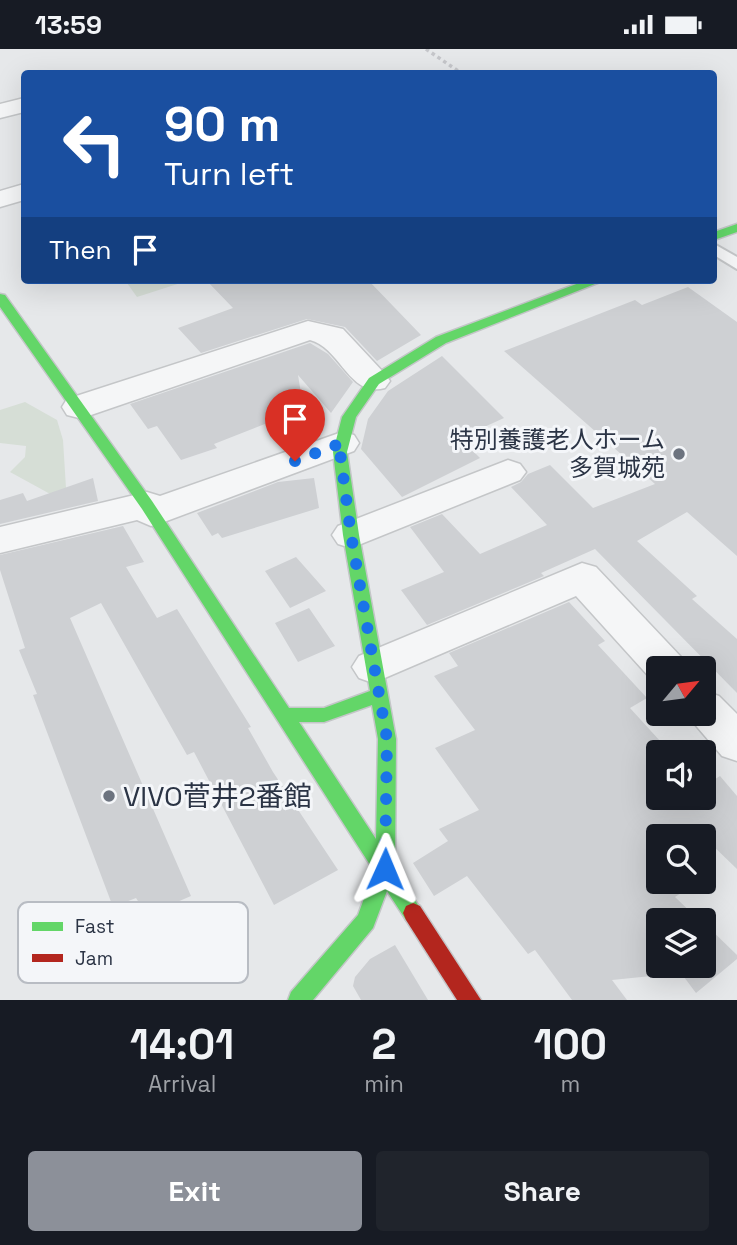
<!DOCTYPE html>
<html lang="en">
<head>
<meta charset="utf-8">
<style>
  body { margin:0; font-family:"Space Grotesk","Noto Sans JP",sans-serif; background:#20242c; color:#f1f3f6; height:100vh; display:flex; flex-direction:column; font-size:26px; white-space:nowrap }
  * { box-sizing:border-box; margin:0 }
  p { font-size:23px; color:#9ea1a6 }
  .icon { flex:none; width:38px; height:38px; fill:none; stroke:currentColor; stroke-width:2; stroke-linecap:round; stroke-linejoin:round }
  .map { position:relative; height:951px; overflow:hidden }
  .panel { display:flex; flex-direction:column; background:#171b24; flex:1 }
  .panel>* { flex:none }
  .banner { position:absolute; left:21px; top:21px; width:696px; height:214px; border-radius:7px; box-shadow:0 7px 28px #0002; background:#1a4fa0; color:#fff; overflow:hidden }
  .needle { width:46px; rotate:61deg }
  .buttons { position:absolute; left:646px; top:607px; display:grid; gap:14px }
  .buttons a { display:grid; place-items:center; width:70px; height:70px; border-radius:7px; background:#171b24; box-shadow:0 7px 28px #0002; font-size:35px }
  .pin { position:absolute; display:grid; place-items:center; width:60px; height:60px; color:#fff; margin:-72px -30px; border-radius:50% 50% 50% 0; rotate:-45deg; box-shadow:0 0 7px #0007 }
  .pin .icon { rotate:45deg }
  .me { position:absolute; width:77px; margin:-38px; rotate:1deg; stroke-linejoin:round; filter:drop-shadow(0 0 5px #0008) }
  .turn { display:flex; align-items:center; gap:24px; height:147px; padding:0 28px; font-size:32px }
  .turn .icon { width:91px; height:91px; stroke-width:2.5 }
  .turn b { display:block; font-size:49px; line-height:60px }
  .then { display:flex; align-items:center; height:66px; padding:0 28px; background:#0003; gap:14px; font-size:26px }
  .eta { display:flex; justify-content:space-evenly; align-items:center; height:119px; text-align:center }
  .eta b { font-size:42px; font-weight:700; line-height:49px }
  .cta { display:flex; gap:14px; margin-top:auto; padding:14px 28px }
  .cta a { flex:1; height:80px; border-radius:7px; background:#8c9099; color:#fff; font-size:28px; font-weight:700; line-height:80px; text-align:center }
  .cta a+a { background:#20242c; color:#f1f3f6 }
  .status { display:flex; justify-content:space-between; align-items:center; height:49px; padding:0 35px; background:#171b24; direction:ltr }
  .status svg { height:19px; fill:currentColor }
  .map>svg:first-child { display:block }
  .green { fill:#d6ded6 }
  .building { fill:#ced0d3 }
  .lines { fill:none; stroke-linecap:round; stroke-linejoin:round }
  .lane-casing { stroke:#c4c6c8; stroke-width:4 }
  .street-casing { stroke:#c4c6c8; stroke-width:3 }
  .fast-casing { stroke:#c4c6c8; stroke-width:3 }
  .jam-casing { stroke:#c4c6c8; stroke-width:3 }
  .path { stroke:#c5c6ca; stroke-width:3.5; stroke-dasharray:3.5 3.5; stroke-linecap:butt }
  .lane { fill:#f5f6f7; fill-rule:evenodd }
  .street { fill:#f5f6f7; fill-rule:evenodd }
  .fast { fill:#63d668; fill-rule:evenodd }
  .jam { fill:#b3261e; fill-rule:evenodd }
  .route { stroke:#1a73e8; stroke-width:12; stroke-dasharray:0 21.6 }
  .poi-dot { fill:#6c737f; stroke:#f4f6f9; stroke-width:2.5 }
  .labels { text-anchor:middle; stroke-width:6; stroke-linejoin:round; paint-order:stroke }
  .poi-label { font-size:24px; fill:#2b3445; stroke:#f4f6f9; text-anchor:end }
  .near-poi-label { font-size:28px; fill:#2b3445; stroke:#f4f6f9; text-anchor:start }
  .key { fill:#f4f6f9; stroke:#b8bcc3; stroke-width:2 }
  .key-label { font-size:19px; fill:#2b3445 }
</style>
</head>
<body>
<div class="status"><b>13:59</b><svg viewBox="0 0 49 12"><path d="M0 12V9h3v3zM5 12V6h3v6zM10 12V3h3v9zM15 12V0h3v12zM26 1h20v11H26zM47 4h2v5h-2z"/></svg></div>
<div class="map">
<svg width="737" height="951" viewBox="0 0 737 951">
  <rect width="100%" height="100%" fill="#e6e8ea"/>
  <!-- green -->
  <path class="green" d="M 134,231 L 190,231 L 137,248 L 127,234 Z
    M 25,353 L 57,371 L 63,391 L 66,439 L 52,446 L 10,423 L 25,408 L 26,397 L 0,394 L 0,361 Z"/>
  <!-- building -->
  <path class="building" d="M 206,231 L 368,231 L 421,286 L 377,312 L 345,278 L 307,270 L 201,304 L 178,279 L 233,259 Z
    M 688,238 L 737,273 L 737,507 L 687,463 L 637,492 L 697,547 L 692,550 L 737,590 L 737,644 L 595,500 L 541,524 L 544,527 L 427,576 L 401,541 L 444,523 L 410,478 L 442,465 L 480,505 L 547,476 L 511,438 L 521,433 L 528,425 L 550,416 L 593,459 L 655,435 L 504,302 L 635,251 L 642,256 Z
    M 310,294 L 328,305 L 353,333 L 331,364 L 298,326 L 305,369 L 280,377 L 275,371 L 214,395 L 217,399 L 181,411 L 157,377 L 148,380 L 130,355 Z
    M 442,307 L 504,369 L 460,389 L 480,409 L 402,448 L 361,400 L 368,370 L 388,342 Z
    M 93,429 L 98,452 L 0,475 L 0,451 L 23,444 L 27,452 Z
    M 314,429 L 319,459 L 222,489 L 218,484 L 212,487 L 197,464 L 278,433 Z
    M 123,477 L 144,513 L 126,518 L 157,569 L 177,560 L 251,678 L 248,679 L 273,723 L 338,821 L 274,856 L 194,703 L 187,706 L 101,554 L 70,569 L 191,847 L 147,866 L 136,849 L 113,858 L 33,646 L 37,645 L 19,601 L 25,599 L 0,521 L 0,506 Z
    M 296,508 L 326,542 L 290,559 L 265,522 Z
    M 569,553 L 605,592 L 598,596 L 647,649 L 630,659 L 671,704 L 658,704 L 658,749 L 704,749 L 704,737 L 720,727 L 737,747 L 737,820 L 708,792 L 704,794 L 704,788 L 658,788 L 658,833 L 672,833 L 681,844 L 675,848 L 700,872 L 658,872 L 658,917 L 704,917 L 704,874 L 737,906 L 737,910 L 696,944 L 681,924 L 612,931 L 627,951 L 572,951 L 535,901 L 528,905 L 467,827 L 434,847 L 413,814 L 448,792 L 439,780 L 479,761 L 435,699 L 475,681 L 434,627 L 458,617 L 449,604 Z
    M 309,559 L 335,597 L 298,613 L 275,574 Z
    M 395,896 L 428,951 L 361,951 L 353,937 L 355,928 L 370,910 Z"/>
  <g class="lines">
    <defs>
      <path id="lane" d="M 714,195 L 737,208 L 737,220 L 714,206 Z"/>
      <path id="street" d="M 24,49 L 24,63 L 0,69 L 0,55 Z
        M 24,135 L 24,151 L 0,158 L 0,142 Z
        M 308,272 L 343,280 L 385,325 L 390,332 L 385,339 C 349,349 341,299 310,291 L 91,366 L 79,369 L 67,366 L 62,358 L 67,350 Z
        M 342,383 L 354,386 L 359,394 L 354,402 L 164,473 L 151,477 L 137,471 L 0,504 L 0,478 L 147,443 L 160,447 Z
        M 508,411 L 520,415 L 526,423 L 520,431 L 351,499 L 338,495 L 332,486 L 338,477 Z
        M 582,514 L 596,518 L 682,609 L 687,620 L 658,620 L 658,633 L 652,631 L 576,547 L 373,634 L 359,629 L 352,618 L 359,607 Z
        M 704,642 L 719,647 L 737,665 L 737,712 L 722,707 L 686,665 L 704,665 Z"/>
      <path id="fast" d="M 737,175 L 737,183 L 714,191 L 714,183 Z
        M 587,231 L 605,231 L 446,294 L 379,335 L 356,368 L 347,403 L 359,486 L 396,690 L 395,819 L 423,864 L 420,871 L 413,874 L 406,871 L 387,842 L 373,879 L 313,951 L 288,951 L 291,943 L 358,866 L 374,822 L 142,460 L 0,258 L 0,245 L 5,246 L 152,452 L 289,659 L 324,659 L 370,642 L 343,486 L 333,403 L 342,368 L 369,329 L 436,288 ZM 372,656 L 378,690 L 376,790 L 299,673 L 324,673 Z"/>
      <path id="jam" d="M 413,854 L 420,857 L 481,951 L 457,951 L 406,871 L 403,864 L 406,857 Z"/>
    </defs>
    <!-- lane casing -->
    <use href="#lane" class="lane-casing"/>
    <!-- street casing -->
    <use href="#street" class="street-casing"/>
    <!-- fast casing -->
    <use href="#fast" class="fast-casing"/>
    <!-- jam casing -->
    <use href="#jam" class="jam-casing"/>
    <!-- path -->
    <path class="path" d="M 426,0 L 461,24"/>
    <!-- lane -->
    <use href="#lane" class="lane"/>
    <!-- street -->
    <use href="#street" class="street"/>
    <!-- fast -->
    <use href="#fast" class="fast"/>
    <!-- jam -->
    <use href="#jam" class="jam"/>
  </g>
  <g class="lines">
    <!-- route -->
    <path class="route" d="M 295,412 L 342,394 L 340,403 L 351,486 L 387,690 L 385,820"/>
  </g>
  <!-- markers -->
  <g class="poi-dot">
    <circle cx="679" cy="405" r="7"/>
    <circle cx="109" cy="747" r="7"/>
  </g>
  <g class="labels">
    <!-- poi labels -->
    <g class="poi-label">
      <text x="665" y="399">特別養護老人ホーム<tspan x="665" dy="28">多賀城苑</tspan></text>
    </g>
    <!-- near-poi labels -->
    <g class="near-poi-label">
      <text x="123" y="757">VIVO菅井2番館</text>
    </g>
  </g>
  <!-- legend -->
  <rect x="18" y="853" width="230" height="81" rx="10" class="key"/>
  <rect x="32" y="873" width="31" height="9" fill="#63d668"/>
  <rect x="32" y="905" width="31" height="8" fill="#b3261e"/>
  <g class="key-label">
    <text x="75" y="884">Fast</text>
    <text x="75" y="916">Jam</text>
  </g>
</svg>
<div class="buttons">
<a><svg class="needle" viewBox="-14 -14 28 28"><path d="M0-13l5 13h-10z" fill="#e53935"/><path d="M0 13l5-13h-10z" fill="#9ea1a6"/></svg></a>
<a><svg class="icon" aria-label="sound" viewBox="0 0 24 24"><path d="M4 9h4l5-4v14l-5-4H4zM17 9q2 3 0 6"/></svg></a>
<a><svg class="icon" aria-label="search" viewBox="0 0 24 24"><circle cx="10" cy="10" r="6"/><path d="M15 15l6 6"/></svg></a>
<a><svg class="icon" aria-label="layers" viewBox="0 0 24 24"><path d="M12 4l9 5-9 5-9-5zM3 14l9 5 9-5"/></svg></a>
</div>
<div class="pin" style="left:295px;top:412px;background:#d93025"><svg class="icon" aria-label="arrive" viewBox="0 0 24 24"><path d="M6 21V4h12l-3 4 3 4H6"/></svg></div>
<svg class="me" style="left:385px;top:820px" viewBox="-20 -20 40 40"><path d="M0-17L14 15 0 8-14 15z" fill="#1a73e8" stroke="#fff" stroke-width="4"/></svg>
<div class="banner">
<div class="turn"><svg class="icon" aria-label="left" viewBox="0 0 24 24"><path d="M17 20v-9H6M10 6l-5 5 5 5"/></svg><div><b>90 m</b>Turn left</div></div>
<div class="then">Then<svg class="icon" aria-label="arrive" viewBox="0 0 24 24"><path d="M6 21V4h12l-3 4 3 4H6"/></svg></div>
</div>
</div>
<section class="panel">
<div class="eta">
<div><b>14:01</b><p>Arrival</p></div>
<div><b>2</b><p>min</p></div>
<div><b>100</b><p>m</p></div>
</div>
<div class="cta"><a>Exit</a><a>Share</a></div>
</section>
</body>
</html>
